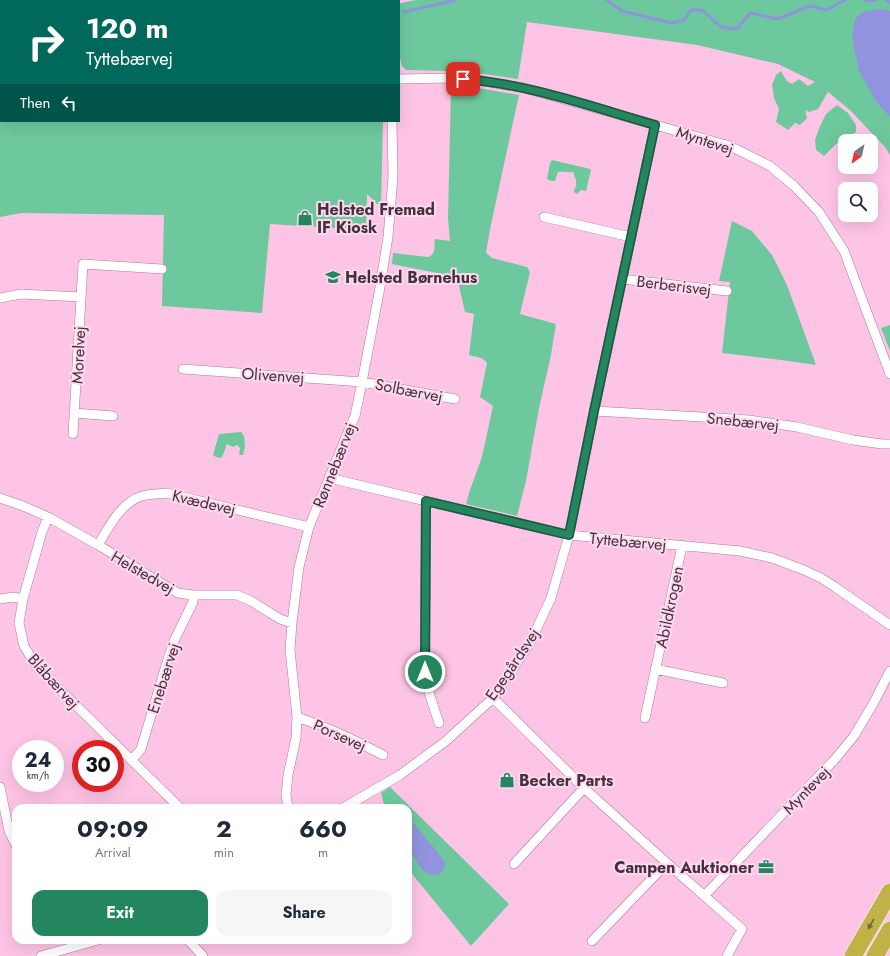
<!DOCTYPE html>
<html lang="en">
<head>
<meta charset="utf-8">
<style>
  body { margin:0; font-family:Jost,sans-serif; background:#f6f6f7; color:#1f2937; height:100vh; display:flex; flex-direction:column; font-size:15px; white-space:nowrap }
  * { box-sizing:border-box; margin:0 }
  p { font-size:13px; color:#747a83 }
  .icon { flex:none; width:22px; height:22px; fill:none; stroke:currentColor; stroke-width:2; stroke-linecap:round; stroke-linejoin:round }
  .map { position:relative; flex:1; overflow:hidden }
  .details { position:absolute; left:12px; top:804px; width:400px; height:140px; display:flex; flex-direction:column; background:#fff; border-radius:12px; box-shadow:0 4px 16px #0002 }
  .details>* { flex:none }
  .top-card { position:absolute; left:0px; top:0px; width:400px; height:122px; box-shadow:0 4px 16px #0002; background:#00695c; color:#fff; overflow:hidden }
  .needle { width:26px; rotate:213deg }
  .buttons { position:absolute; left:838px; top:134px; display:grid; gap:8px }
  .buttons a { display:grid; place-items:center; width:40px; height:40px; border-radius:8px; background:#fff; box-shadow:0 4px 16px #0002; font-size:20px }
  .speed { position:absolute; left:12px; top:740px; display:flex; gap:8px; font-size:20px; font-weight:700; text-align:center }
  .speed>* { display:grid; place-content:center; width:52px; height:52px; border-radius:50%; background:#fff; box-shadow:0 4px 16px #0002; line-height:1 }
  .speed small { font-size:10px; font-weight:400 }
  .speed .limit { border:6px solid #d22; background:#fff; color:#111 }
  .pin { position:absolute; display:grid; place-items:center; width:34px; height:34px; color:#fff; margin:-17px; border-radius:8px; box-shadow:0 2px 6px #0006 }
  .me { position:absolute; width:44px; margin:-22px; rotate:0deg; stroke-linejoin:round; filter:drop-shadow(0 0 3px #0008) }
  .turn { display:flex; align-items:center; gap:14px; height:84px; padding:0 20px; font-size:18px }
  .turn .icon { width:52px; height:52px; stroke-width:2.5 }
  .turn b { display:block; font-size:28px; line-height:34px }
  .then { display:flex; align-items:center; height:38px; padding:0 20px; background:#0003; gap:8px; font-size:15px }
  .eta { display:flex; justify-content:space-evenly; align-items:center; height:68px; text-align:center }
  .eta b { font-size:24px; font-weight:700; line-height:28px }
  .primary-button { display:flex; gap:8px; margin-top:auto; padding:8px 20px }
  .primary-button a { flex:1; height:46px; border-radius:12px; background:#23865f; color:#fff; font-size:16px; font-weight:700; line-height:46px; text-align:center }
  .primary-button a+a { background:#f6f6f7; color:#1f2937 }
  .map>svg:first-child { display:block }
  .green { fill:#6dc89d }
  .water { fill:#9193de }
  .lines { fill:none; stroke-linecap:round; stroke-linejoin:round }
  .stream { stroke:#9193de; stroke-width:3 }
  .minor-casing { stroke:#ae7999; stroke-width:10 }
  .motorway-casing { stroke:#fff; stroke-width:18 }
  .minor { stroke:#fff; stroke-width:9 }
  .motorway { stroke:#bfb247; stroke-width:17 }
  .oneway { fill:#766341 }
  .route-casing { stroke:#17573e; stroke-width:10 }
  .route { stroke:#23865f; stroke-width:7 }
  .labels { text-anchor:middle; stroke-width:4; stroke-linejoin:round; paint-order:stroke }
  .street-label { font-size:16px; fill:#462f3d; stroke:#fdd9ee }
  .poi-label { font-size:16px; font-weight:bold; fill:#462f3d; stroke:#fdd9ee; text-anchor:start }
</style>
</head>
<body>
<div class="map">
<svg width="890" height="956" viewBox="0 0 890 956">
  <rect width="100%" height="100%" fill="#fec4e6"/>
  <!-- green -->
  <path class="green" d="M 0,0 L 184,0 L 184,1 L 1,1 L 1,121 L 383,121 L 381,204 L 377,204 L 367,194 L 366,230 L 270,224 L 262,313 L 162,306 L 164,215 L 21,213 L 0,217 Z
    M 416,0 L 890,0 L 890,155 L 885,147 L 850,110 L 828,92 L 818,109 L 809,112 L 805,110 L 807,118 L 800,125 L 795,123 L 788,130 L 776,122 L 779,109 L 774,98 L 772,85 L 776,75 L 781,71 L 787,81 L 792,84 L 799,79 L 808,86 L 815,82 L 778,64 L 697,45 L 527,22 L 518,79 L 484,74 L 451,71 L 406,70 L 402,66 L 399,54 L 399,5 L 401,3 Z
    M 451,87 L 478,88 L 519,95 L 490,229 L 486,253 L 492,258 L 527,267 L 530,272 L 520,314 L 556,324 L 551,355 L 539,408 L 526,481 L 517,516 L 466,504 L 470,490 L 482,457 L 493,406 L 480,397 L 487,363 C 484,357 475,357 469,355 L 474,314 L 465,312 L 457,277 L 392,264 L 393,253 L 428,257 C 436,255 434,246 435,239 L 450,241 L 448,218 Z
    M 837,105 L 848,113 L 856,125 L 856,132 L 845,139 L 836,144 L 824,156 L 816,150 L 815,140 L 820,126 L 826,114 Z
    M 552,160 L 590,169 L 591,170 L 586,191 L 581,190 L 577,194 L 574,192 L 574,190 C 577,186 577,180 574,176 L 574,174 L 573,172 C 567,173 564,171 558,172 L 555,181 L 551,181 L 547,179 L 550,163 Z
    M 732,221 L 752,231 L 772,255 L 787,285 L 816,365 L 781,360 L 722,353 L 730,282 L 719,281 Z
    M 890,325 L 890,351 L 881,328 Z
    M 241,432 L 244,436 L 245,446 L 243,455 L 239,455 L 240,448 L 237,445 L 233,447 L 227,444 L 223,455 L 221,458 L 216,457 L 213,455 L 219,434 Z
    M 390,787 L 509,904 L 471,946 L 408,869 L 408,808 L 385,808 L 381,793 Z"/>
  <!-- water -->
  <path class="water" d="M 882,9 L 890,11 L 890,117 L 875,100 L 859,71 L 852,37 L 855,19 L 863,12 Z
    M 408,817 L 436,850 L 445,863 L 444,869 L 440,874 C 425,878 421,868 414,857 C 412,854 409,850 408,846 C 407,837 408,826 408,817 Z"/>
  <g class="lines">
    <!-- stream -->
    <path class="stream" d="M 199,0 L 200,1
      M 607,0 L 622,11 L 671,23 L 684,20 L 691,10 L 702,10 L 721,27 L 737,29 L 750,13 L 778,19 L 809,6 L 827,10 L 845,0
      M 865,0 L 871,1 L 876,0
      M 886,0 L 890,3
      M 404,12 L 456,0"/>
    <defs>
      <path id="minor" d="M 390,0 L 390,1
        M 399,79 L 449,78 L 477,80 L 524,88 L 730,146 L 770,166 L 794,186 L 819,212 L 844,251 L 890,374
        M 544,217 L 631,237
        M 622,279 L 727,291
        M 0,298 L 21,294 L 81,297
        M 183,369 L 362,382 L 455,399
        M 594,411 L 702,417 L 749,420 L 797,427 L 853,440 L 882,444 L 890,444
        M 74,413 L 113,416
        M 73,434 L 83,264 L 162,269
        M 329,478 L 569,535 L 740,551 L 772,558 L 804,570 L 821,578 L 835,587 L 890,625
        M 0,498 L 23,506 L 48,517 L 98,545 L 178,593 L 193,595 L 237,595 L 251,601 L 280,619 L 292,623
        M 426,501 L 425,672 L 430,696 L 439,723
        M 48,517 L 42,532 L 23,599 L 19,623 L 24,646 L 37,667 L 180,808
        M 98,545 C 109,527 120,503 142,496 C 150,494 159,494 167,493 L 309,527
        M 0,599 L 13,597 L 23,599
        M 655,669 L 723,683
        M 493,698 L 584,788 L 667,863 L 742,929 L 727,956
        M 297,717 C 327,727 355,740 383,755
        M 645,718 L 682,546
        M 131,760 L 137,754 L 141,749 L 168,659 L 174,641 L 193,602 L 193,595
        M 0,787 L 9,831 L 16,845
        M 288,808 L 286,795 L 288,775 L 296,738 L 297,717 L 290,650 L 292,623 L 299,567 L 309,527 L 346,437 L 355,416 L 362,382 L 379,293 L 388,237 L 393,177 L 392,121
        M 343,808 L 400,775 L 446,741 L 493,698 L 530,643 L 551,598 L 569,535 L 594,411 L 655,125
        M 514,864 L 584,788
        M 704,896 L 836,758 L 854,736 L 873,704 L 890,671
        M 188,940 L 203,956
        M 592,941 L 667,863
        M 41,956 L 98,940"/>
      <path id="motorway" d="M 853,956 L 890,892
        M 875,956 L 890,930"/>
    </defs>
    <!-- minor casing -->
    <use href="#minor" class="minor-casing"/>
    <!-- motorway casing -->
    <use href="#motorway" class="motorway-casing"/>
    <!-- minor -->
    <use href="#minor" class="minor"/>
    <!-- motorway -->
    <use href="#motorway" class="motorway"/>
  </g>
  <!-- one-way arrows -->
  <defs><path id="oneway-solid" d="M-6-.8H1V-3.2L6.5 0L1 3.2V.8H-6Z"/></defs>
  <use class="oneway" href="#oneway-solid" transform="translate(871 924) rotate(120)"/>
  <g class="lines">
    <defs>
      <path id="route" d="M 425,672 L 426,501 L 569,535 L 594,411 L 655,125 C 592,107 529,84 463,79"/>
    </defs>
    <!-- route casing -->
    <use href="#route" class="route-casing"/>
    <!-- route -->
    <use href="#route" class="route"/>
  </g>
  <!-- icons -->
  <defs>
    <symbol id="shop-bare" viewBox="-9 -9 18 18"><path d="M-5-2.5h2.3a2.7 3.5 0 0 1 5.4 0H5L5.5 6h-11ZM-1.5-2.5h3a1.5 2.3 0 0 0-3 0Z" fill="#23865f" stroke="#fdd9ee" stroke-width="2.5" paint-order="stroke"/></symbol>
    <symbol id="school-bare" viewBox="-9 -9 18 18"><path d="M0-5L7-2L0 1L-7-2ZM-4 1L0 2.5L4 1V4Q0 6-4 4Z" fill="#23865f" stroke="#fdd9ee" stroke-width="2.5" paint-order="stroke"/></symbol>
    <symbol id="office-bare" viewBox="-9 -9 18 18"><path d="M-6-3h4V-5.5h4V-3h4V5H-6ZM-1-4.5V-3h2v-1.5ZM-6 0V1H6V0Z" fill="#23865f" stroke="#fdd9ee" stroke-width="2.5" paint-order="stroke"/></symbol>
  </defs>
  <g fill-rule="evenodd">
    <use href="#shop-bare" x="294" y="207" width="22" height="22"/>
    <use href="#school-bare" x="322" y="266" width="22" height="22"/>
    <use href="#shop-bare" x="496" y="769" width="22" height="22"/>
    <use href="#office-bare" x="755" y="856" width="22" height="22"/>
  </g>
  <g class="labels">
    <!-- street labels -->
    <g class="street-label">
      <text transform="translate(705 140) rotate(18)" y="6">Myntevej</text>
      <text transform="translate(674 285) rotate(7)" y="6">Berberisvej</text>
      <text transform="translate(78 355) rotate(-87)" y="6">Morelvej</text>
      <text transform="translate(273 375) rotate(4)" y="6">Olivenvej</text>
      <text transform="translate(409 390) rotate(11)" y="6">Solbærvej</text>
      <text transform="translate(743 421) rotate(6)" y="6">Snebærvej</text>
      <text transform="translate(334 465) rotate(-68)" y="6">Rønnebærvej</text>
      <text transform="translate(204 502) rotate(13)" y="6">Kvædevej</text>
      <text transform="translate(628 541) rotate(5)" y="6">Tyttebærvej</text>
      <text transform="translate(143 572) rotate(30)" y="6">Helstedvej</text>
      <text transform="translate(669 607) rotate(-78)" y="6">Abildkrogen</text>
      <text transform="translate(512 664) rotate(-56)" y="6">Egegårdsvej</text>
      <text transform="translate(163 678) rotate(-72)" y="6">Enebærvej</text>
      <text transform="translate(54 681) rotate(48)" y="6">Blåbærvej</text>
      <text transform="translate(340 735) rotate(24)" y="6">Porsevej</text>
      <text transform="translate(806 790) rotate(-46)" y="6">Myntevej</text>
    </g>
    <!-- poi labels -->
    <g class="poi-label">
      <text x="317" y="215">Helsted Fremad<tspan x="317" dy="18">IF Kiosk</tspan></text>
      <text x="345" y="283">Helsted Børnehus</text>
      <text x="519" y="786">Becker Parts</text>
      <text x="754" y="873" text-anchor="end">Campen Auktioner</text>
    </g>
  </g>
</svg>
<div class="buttons">
<a><svg class="needle" viewBox="-14 -14 28 28"><path d="M0-13l5 13h-10z" fill="#e53935"/><path d="M0 13l5-13h-10z" fill="#747a83"/></svg></a>
<a><svg class="icon" aria-label="search" viewBox="0 0 24 24"><circle cx="10" cy="10" r="6"/><path d="M15 15l6 6"/></svg></a>
</div>
<div class="speed"><div>24<small>km/h</small></div><div class="limit">30</div></div>
<div class="pin" style="left:463px;top:79px;background:#d93025"><svg class="icon" aria-label="arrive" viewBox="0 0 24 24"><path d="M6 21V4h12l-3 4 3 4H6"/></svg></div>
<svg class="me" style="left:425px;top:672px" viewBox="-20 -20 40 40"><circle r="17" fill="#23865f" stroke="#fff" stroke-width="3"/><path d="M0-11L8 9 0 5-8 9z" fill="#fff"/></svg>
<div class="top-card">
<div class="turn"><svg class="icon" aria-label="right" viewBox="0 0 24 24"><path d="M7 20v-9h11M14 6l5 5-5 5"/></svg><div><b>120 m</b>Tyttebærvej</div></div>
<div class="then">Then<svg class="icon" aria-label="left" viewBox="0 0 24 24"><path d="M17 20v-9H6M10 6l-5 5 5 5"/></svg></div>
</div>
<section class="details">
<div class="eta">
<div><b>09:09</b><p>Arrival</p></div>
<div><b>2</b><p>min</p></div>
<div><b>660</b><p>m</p></div>
</div>
<div class="primary-button"><a>Exit</a><a>Share</a></div>
</section>
</div>
</body>
</html>
